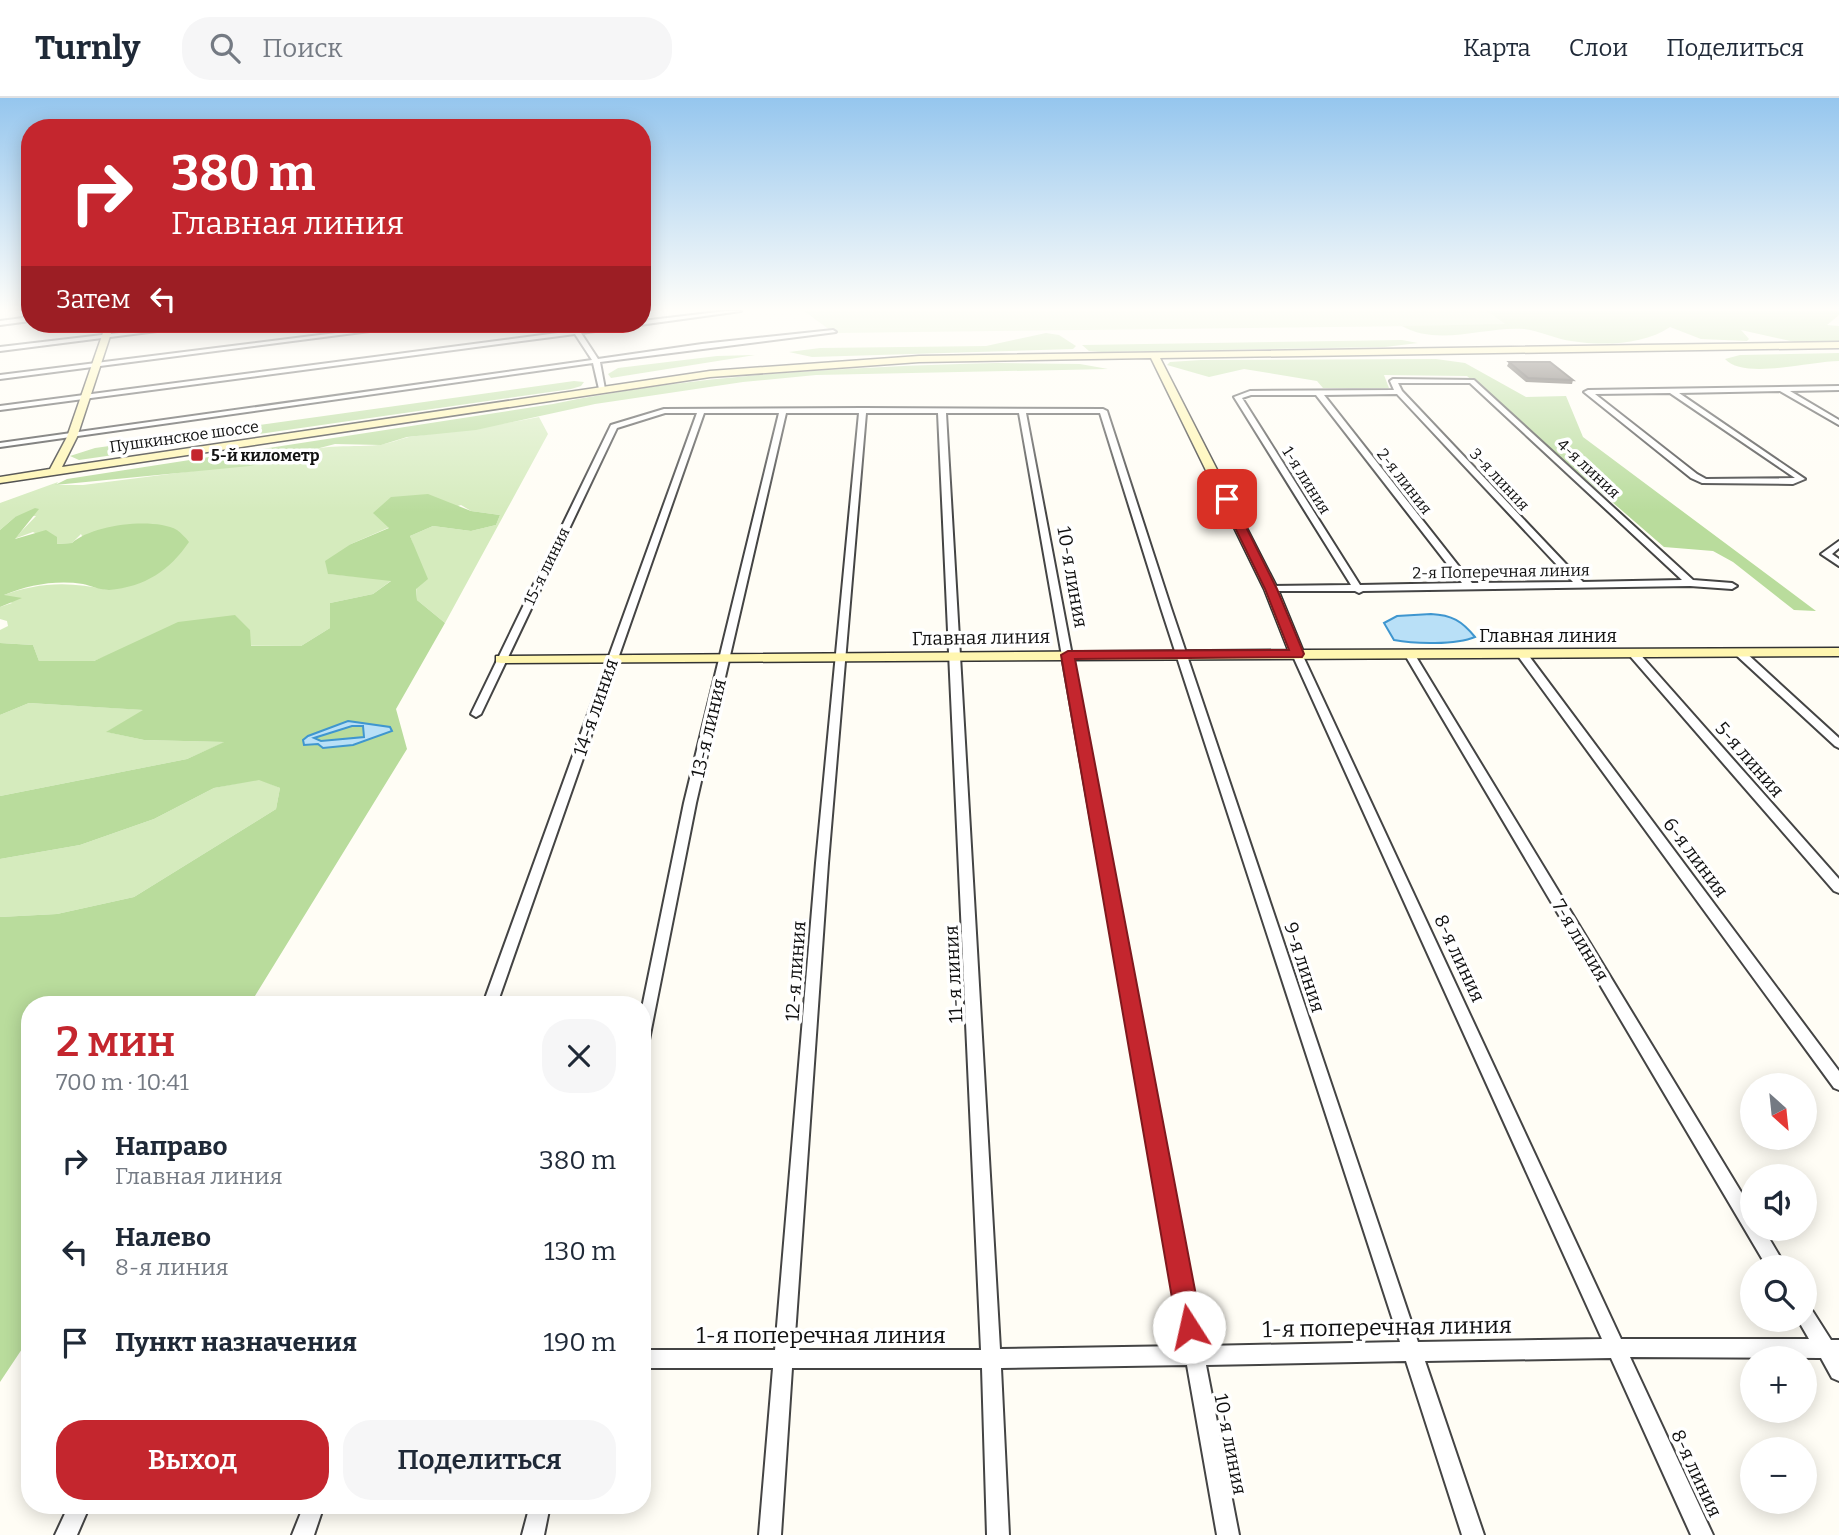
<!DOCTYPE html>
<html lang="ru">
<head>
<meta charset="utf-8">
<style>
  body { margin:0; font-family:Bitter,serif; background:#f6f6f7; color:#1f2937; height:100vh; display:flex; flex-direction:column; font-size:26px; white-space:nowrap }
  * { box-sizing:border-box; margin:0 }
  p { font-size:23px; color:#747a83 }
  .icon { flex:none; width:38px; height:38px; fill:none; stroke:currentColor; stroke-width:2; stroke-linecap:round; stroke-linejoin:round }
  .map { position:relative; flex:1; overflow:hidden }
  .panel { position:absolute; left:21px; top:898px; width:630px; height:518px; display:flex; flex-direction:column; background:#fff; border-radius:28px; box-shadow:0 4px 18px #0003 }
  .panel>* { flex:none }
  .guide { position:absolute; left:21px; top:21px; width:630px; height:214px; border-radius:28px; box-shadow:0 4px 18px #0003; background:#c4262e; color:#fff; overflow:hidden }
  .needle { width:46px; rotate:153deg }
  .fabs { position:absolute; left:1740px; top:975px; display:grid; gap:14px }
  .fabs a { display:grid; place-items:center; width:77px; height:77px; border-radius:50%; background:#fff; box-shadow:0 4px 18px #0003; font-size:35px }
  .pin { position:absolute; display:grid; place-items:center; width:60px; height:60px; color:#fff; margin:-30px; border-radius:14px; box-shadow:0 4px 10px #0006 }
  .me { position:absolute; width:77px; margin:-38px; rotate:350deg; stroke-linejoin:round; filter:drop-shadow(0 0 5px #0008) }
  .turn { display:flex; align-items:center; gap:24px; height:147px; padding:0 35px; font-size:32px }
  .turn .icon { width:91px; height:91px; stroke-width:2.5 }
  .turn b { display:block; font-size:49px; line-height:60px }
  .then { display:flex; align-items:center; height:66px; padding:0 35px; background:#0003; gap:14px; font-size:26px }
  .round { display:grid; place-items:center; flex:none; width:74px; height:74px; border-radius:28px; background:#f6f6f7 }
  .overview { display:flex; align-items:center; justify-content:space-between; height:119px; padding:0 35px }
  h1 { font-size:42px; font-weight:600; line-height:52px; color:#c4262e }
  .cta { display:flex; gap:14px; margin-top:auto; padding:14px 35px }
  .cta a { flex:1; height:80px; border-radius:28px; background:#c4262e; color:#fff; font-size:28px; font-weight:600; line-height:80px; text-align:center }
  .cta a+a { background:#f6f6f7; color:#1f2937 }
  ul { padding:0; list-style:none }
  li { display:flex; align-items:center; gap:21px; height:91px; padding:0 35px }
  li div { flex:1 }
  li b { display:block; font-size:26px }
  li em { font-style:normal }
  header { display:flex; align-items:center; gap:42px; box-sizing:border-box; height:98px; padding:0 35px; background:#fff; border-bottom:2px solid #e0e1e3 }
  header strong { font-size:33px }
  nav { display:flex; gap:38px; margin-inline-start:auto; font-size:24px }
  .search { width:490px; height:63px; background:#f6f6f7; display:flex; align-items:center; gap:18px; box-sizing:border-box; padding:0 24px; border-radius:28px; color:#747a83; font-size:26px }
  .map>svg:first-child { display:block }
  .green { fill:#d5ebbd }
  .forest { fill:#b9dc9c }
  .water { fill:#b9e0f7; stroke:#3f96cf; stroke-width:2; fill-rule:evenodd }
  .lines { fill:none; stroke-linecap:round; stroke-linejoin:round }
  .street-casing { stroke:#444; stroke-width:4 }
  .secondary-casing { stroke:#333; stroke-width:3 }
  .street { fill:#fff; fill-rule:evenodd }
  .secondary { fill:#fff6b0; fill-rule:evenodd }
  .wall { fill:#4d4742 }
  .building { fill:#5a524d; stroke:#3f3936; stroke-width:2 }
  .route { fill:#c4262e; stroke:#7f191e; stroke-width:2 }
  .poi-dot { fill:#c4262e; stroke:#fff; stroke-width:2.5 }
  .labels { text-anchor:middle; stroke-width:7; stroke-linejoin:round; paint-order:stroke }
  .far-street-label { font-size:16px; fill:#111; stroke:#fff }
  .far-poi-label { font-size:16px; font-weight:bold; fill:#111; stroke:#fff; text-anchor:start }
  .street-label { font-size:19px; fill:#111; stroke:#fff }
  .near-street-label { font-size:23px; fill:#111; stroke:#fff }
</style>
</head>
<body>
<header>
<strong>Turnly</strong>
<div class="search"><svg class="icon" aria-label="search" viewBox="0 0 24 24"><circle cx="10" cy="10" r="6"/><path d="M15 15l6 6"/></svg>Поиск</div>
<nav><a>Карта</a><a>Слои</a><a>Поделиться</a></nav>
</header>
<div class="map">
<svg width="1839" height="1437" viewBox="0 0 1839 1437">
  <rect width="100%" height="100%" fill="#fffdf5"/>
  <!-- green -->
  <path class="green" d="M 804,213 L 1486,213 L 1506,227 L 834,235 Z
    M 539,319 L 548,336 L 445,525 L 417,502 L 413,446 L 410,438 L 433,428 L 471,433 L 496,427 L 500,417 L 471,413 L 461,407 L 390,429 L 351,446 L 329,476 L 392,482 L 373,496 L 330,505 L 330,530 L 301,548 L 133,547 L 94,563 L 39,563 L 33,547 L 0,545 L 0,532 L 8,528 L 7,523 L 0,521 L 0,509 L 12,505 L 1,498 C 38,484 69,483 108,492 L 81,436 L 72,445 L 56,446 L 33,434 L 14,441 L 36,418 L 15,419 L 0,432 L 0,405 L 58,384 L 56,387 L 83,387 L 288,361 C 317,344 346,350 378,347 C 389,346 399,341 409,339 C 453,333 496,328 539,319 Z
    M 29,605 L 145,612 L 107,634 L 144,642 L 225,644 L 187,661 L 0,698 L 0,617 Z
    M 259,681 L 280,690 L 276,711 L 134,799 L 57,816 L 0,819 L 0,761 L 80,747 L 154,721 L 214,690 Z"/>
  <!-- forest -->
  <path class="forest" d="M 1486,213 L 1839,213 L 1839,217 L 1827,227 L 1839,228 L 1839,243 L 1795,244 L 1741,232 L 1749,241 L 1747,243 L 1701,241 L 1670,229 C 1644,247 1603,248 1571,243 C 1555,241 1541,233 1524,231 C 1485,228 1439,249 1402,228 L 1505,226 Z
    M 1046,235 L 1059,237 L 1076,248 L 1073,251 L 812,259 L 789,254 L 820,250 L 986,248 Z
    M 1402,242 L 1418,245 L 1385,249 L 1102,254 L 1089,253 L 1082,247 Z
    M 1839,255 L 1839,263 C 1810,263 1744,282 1725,261 L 1740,257 Z
    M 755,257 L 611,280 L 608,276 L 618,270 L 717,258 Z
    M 1436,261 L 1465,265 L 1526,299 L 1566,298 L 1583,339 L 1816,513 L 1794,512 L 1733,464 L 1713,453 L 1664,449 L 1467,278 L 1384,277 L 1389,290 L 1323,290 L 1317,283 L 1244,271 L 1209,279 L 1167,267 L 1170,264 L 1201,262 Z
    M 997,265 L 1080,266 L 1108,271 L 816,277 L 743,284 L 595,306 L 476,332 L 407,339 L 381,347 L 335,346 L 250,368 L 55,387 L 67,381 L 553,306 C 699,276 848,269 997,265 Z
    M 574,283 L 584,284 L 581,288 L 571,291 L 79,362 L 70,358 L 95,350 Z
    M 428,396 L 471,413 L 500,417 L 496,427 L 471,433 L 433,428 L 410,438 L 428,481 L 416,491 L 417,502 L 445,525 L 396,611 L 407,651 L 250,906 L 30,906 L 30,1239 L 0,1284 L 0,819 L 57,816 L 134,799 L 276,711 L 280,690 L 259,682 L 214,690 L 154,721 L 80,747 L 0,761 L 0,698 L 187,661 L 224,644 L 144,642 L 106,634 L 143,612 L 29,605 L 0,617 L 0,545 L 33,547 L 39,563 L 94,563 L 178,524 L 235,517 L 250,532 L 251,548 L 301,548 L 330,530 L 330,505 L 373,496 L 391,483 L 328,476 L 325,463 L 351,446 L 389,430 L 373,415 L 391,399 Z
    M 35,410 L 39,411 L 15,441 L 46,432 L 57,439 L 57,446 L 72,445 C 92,427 153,419 177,432 C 181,435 186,440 189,444 C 170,472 145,489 109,492 C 101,492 91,488 83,486 C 55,482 29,487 4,497 L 22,500 L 0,509 L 0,432 L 15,419 Z"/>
  <!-- water -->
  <path class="water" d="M 1431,516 C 1452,517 1462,523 1475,539 C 1456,547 1414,546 1394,542 L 1384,525 L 1397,518 Z
    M 348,623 L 390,629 L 392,633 L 353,647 L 323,650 L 318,646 L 304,647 L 303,642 L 308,638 ZM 352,628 L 363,628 L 364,639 L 321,643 L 314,640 Z"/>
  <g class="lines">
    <defs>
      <path id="street" d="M 726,213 L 741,213 L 581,235 L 598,261 L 702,246 L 833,232 L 836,234 L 600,264 L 605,291 L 602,293 L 599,291 L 593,265 L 0,349 L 0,345 L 592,262 L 575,236 L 0,312 L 0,308 L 573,233 L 569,226 L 575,226 L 579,232 L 626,226 L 642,226 L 642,223 Z
        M 30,219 L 30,223 L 0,227 L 0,223 Z
        M 196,226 L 212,226 L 0,253 L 0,249 Z
        M 408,226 L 424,226 L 0,281 L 0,277 Z
        M 1393,281 L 1474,282 L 1693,482 L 1732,485 L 1737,488 L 1732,491 L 1690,488 L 1363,493 L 1359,495 L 1355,493 L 1268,493 L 1268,489 L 1271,488 L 1351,487 L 1234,299 L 1250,293 L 1394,292 L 1390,283 ZM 1398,285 L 1470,285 L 1682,482 L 1583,484 L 1402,293 ZM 1397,296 L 1573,484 L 1472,485 L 1324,297 ZM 1251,297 L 1316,297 L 1462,485 L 1360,487 L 1242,300 Z
        M 1839,288 L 1839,292 L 1790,293 L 1839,322 L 1839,327 L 1780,293 L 1679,295 L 1805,381 L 1793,386 L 1702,385 L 1691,380 L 1584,294 L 1588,292 ZM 1670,295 L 1795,380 L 1706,381 L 1697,376 L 1595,296 Z
        M 863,310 L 1103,311 L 1107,313 L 1171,510 L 1418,1244 L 1602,1241 L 1292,556 L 1297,553 L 1302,556 L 1621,1241 L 1809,1241 L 1798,1222 L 1804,1222 L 1804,1206 L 1810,1209 L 1831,1242 L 1839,1242 L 1839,1283 L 1832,1280 L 1821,1260 L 1630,1259 L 1713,1437 L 1691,1437 L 1611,1260 L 1425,1263 L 1484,1437 L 1462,1437 L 1406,1263 L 1206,1267 L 1239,1437 L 1217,1437 L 1187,1267 L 1001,1270 L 1009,1437 L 987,1437 L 982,1270 L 792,1270 L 781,1437 L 759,1437 L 773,1270 L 642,1270 L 642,1252 L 775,1252 L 816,765 L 859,315 L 786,315 L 696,705 L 647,952 L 642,954 L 642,910 L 684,705 L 779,315 L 704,315 L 497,906 L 483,906 L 697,315 L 665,315 L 617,330 L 481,616 L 476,619 L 471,616 L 611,327 L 664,311 ZM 866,315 L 938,315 L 981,1252 L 794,1252 L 828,765 ZM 946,315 L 1019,315 L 1184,1248 L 1000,1251 ZM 1026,315 L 1100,315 L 1161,510 L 1400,1244 L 1203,1248 Z
        M 1839,443 L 1839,450 L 1832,456 L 1839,461 L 1839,468 L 1821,456 Z
        M 1740,552 L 1744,553 L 1839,640 L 1839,650 L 1835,648 L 1736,557 L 1735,555 Z
        M 1522,553 L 1526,554 L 1839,973 L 1839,992 L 1834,990 L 1518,558 L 1517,556 Z
        M 1634,553 L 1638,554 L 1839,781 L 1839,795 L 1834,793 L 1630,558 L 1629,556 Z
        M 1410,554 L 1415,557 L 1752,1112 L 1752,1130 L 1763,1130 L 1786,1169 L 1767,1169 L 1405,557 Z
        M 69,1407 L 90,1407 L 77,1437 L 55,1437 Z
        M 304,1407 L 324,1407 L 314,1437 L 292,1437 Z
        M 530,1407 L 550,1407 L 544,1437 L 522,1437 Z"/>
      <path id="secondary" d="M 106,226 L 114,226 L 77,339 L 62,369 L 710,273 L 919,258 L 1839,244 L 1839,250 L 1160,260 L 1278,491 L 1303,552 L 1839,550 L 1839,558 L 501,565 L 496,564 L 496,558 L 1288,552 L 1264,491 L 1151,260 L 919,264 L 710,279 L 0,385 L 0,379 L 50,371 L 67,339 Z"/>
    </defs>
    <!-- street casing -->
    <use href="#street" class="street-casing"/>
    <!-- secondary casing -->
    <use href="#secondary" class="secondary-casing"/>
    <!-- street -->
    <use href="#street" class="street"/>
    <!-- secondary -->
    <use href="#secondary" class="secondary"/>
  </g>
  <!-- wall -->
  <path class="wall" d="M 1509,264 L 1573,282 L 1572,286 L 1526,284 L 1507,268 Z"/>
  <!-- building -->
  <path class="building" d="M 1509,264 L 1550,264 L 1573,282 L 1528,280 Z"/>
  <!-- sky -->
  <linearGradient id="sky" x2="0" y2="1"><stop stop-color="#95c6ee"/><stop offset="0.51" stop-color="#fffefa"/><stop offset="1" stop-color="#fffefa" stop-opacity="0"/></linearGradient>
  <rect width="1839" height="414" fill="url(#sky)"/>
  <!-- route -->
  <path class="route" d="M 1227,398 L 1232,401 L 1277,491 L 1304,556 L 1302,559 L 1075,561 L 1202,1229 L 1198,1238 L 1189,1241 L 1181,1238 L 1177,1229 L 1061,557 L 1068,553 L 1289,552 L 1265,491 L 1221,401 Z"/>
  <!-- markers -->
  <rect class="poi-dot" x="190" y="350" width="14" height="14" rx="3.5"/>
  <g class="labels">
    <!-- far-street labels -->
    <g class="far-street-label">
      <text transform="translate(184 338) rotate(-8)" y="6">Пушкинское шоссе</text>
      <text transform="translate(1589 370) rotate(43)" y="6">4-я линия</text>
      <text transform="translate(1500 381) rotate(47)" y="6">3-я линия</text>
      <text transform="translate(1307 382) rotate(58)" y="6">1-я линия</text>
      <text transform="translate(1405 383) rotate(52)" y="6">2-я линия</text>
      <text transform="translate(546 468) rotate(-64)" y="6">15-я линия</text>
      <text transform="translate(1501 473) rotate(-1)" y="6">2-я Поперечная линия</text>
    </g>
    <!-- far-poi labels -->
    <g class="far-poi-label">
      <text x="211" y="363">5-й километр</text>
    </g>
    <!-- street labels -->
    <g class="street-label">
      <text transform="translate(1073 479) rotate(80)" y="7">10-я линия</text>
      <text x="1548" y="544">Главная линия</text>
      <text transform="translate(981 539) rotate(-1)" y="7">Главная линия</text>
      <text transform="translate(595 609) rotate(-71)" y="7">14-я линия</text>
      <text transform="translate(708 630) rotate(-77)" y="7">13-я линия</text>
      <text transform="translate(1750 661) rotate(49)" y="7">5-я линия</text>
      <text transform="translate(1696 759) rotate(53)" y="7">6-я линия</text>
      <text transform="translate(1581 842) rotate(59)" y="7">7-я линия</text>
      <text transform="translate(1460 860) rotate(65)" y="7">8-я линия</text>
      <text transform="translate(1305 869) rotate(72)" y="7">9-я линия</text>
      <text transform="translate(795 873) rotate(-86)" y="7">12-я линия</text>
      <text transform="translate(953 876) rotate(-93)" y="7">11-я линия</text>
      <text transform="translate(1231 1346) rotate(79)" y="7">10-я линия</text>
      <text transform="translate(1697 1375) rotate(65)" y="7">8-я линия</text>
    </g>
    <!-- near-street labels -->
    <g class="near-street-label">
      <text transform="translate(1387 1229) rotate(-1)" y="8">1-я поперечная линия</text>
      <text x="821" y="1245">1-я поперечная линия</text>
    </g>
  </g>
</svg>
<div class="fabs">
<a><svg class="needle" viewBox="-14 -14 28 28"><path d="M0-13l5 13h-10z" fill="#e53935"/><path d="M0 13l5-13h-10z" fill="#747a83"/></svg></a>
<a><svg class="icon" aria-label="sound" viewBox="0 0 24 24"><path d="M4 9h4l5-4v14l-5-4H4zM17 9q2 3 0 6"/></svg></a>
<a><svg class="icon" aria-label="search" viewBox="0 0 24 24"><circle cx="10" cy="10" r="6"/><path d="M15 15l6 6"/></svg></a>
<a>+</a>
<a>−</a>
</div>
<div class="pin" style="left:1227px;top:401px;background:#d93025"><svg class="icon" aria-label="arrive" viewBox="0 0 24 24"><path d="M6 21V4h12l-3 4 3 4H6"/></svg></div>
<svg class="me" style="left:1189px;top:1229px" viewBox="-20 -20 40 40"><circle r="19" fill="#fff"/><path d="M0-13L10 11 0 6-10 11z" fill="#c4262e"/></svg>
<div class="guide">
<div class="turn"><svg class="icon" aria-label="right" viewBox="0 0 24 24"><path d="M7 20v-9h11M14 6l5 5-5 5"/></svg><div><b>380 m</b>Главная линия</div></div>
<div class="then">Затем<svg class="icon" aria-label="left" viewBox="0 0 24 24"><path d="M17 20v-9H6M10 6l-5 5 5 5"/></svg></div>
</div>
<section class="panel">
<div class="overview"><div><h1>2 мин</h1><p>700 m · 10:41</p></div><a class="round"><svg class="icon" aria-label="close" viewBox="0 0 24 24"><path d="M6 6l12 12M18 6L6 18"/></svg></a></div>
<ul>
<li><svg class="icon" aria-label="right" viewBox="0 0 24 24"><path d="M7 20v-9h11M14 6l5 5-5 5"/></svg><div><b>Направо</b><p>Главная линия</p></div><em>380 m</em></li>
<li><svg class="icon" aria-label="left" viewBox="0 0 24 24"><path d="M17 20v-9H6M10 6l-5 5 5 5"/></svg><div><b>Налево</b><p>8-я линия</p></div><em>130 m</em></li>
<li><svg class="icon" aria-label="arrive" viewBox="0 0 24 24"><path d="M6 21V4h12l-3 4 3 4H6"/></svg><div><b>Пункт назначения</b></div><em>190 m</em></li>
</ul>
<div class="cta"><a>Выход</a><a>Поделиться</a></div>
</section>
</div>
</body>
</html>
